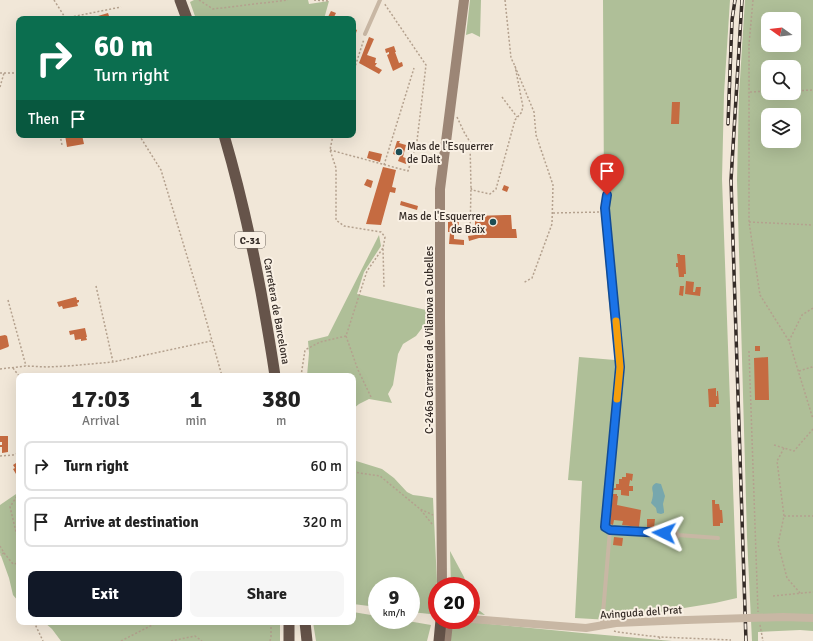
<!DOCTYPE html>
<html lang="en">
<head>
<meta charset="utf-8">
<style>
  body { margin:0; font-family:Signika,sans-serif; background:#f6f6f6; color:#222; height:100vh; display:flex; flex-direction:column; font-size:15px; white-space:nowrap }
  * { box-sizing:border-box; margin:0 }
  p { font-size:13px; color:#767676 }
  .icon { flex:none; width:22px; height:22px; fill:none; stroke:currentColor; stroke-width:2; stroke-linecap:round; stroke-linejoin:round }
  .map { position:relative; flex:1; overflow:hidden }
  .side { position:absolute; left:16px; top:373px; width:340px; height:252px; display:flex; flex-direction:column; background:#fff; border-radius:8px; box-shadow:0 4px 16px #0002 }
  .side>* { flex:none }
  .banner { position:absolute; left:16px; top:16px; width:340px; height:122px; border-radius:8px; box-shadow:0 4px 16px #0002; background:#0b6e4f; color:#fff; overflow:hidden }
  .needle { width:26px; rotate:284deg }
  .controls { position:absolute; left:761px; top:12px; display:grid; gap:8px }
  .controls a { display:grid; place-items:center; width:40px; height:40px; border-radius:8px; background:#fff; box-shadow:0 4px 16px #0002; font-size:20px }
  .speed { position:absolute; left:368px; top:577px; display:flex; gap:8px; font-size:20px; font-weight:700; text-align:center }
  .speed>* { display:grid; place-content:center; width:52px; height:52px; border-radius:50%; background:#fff; box-shadow:0 4px 16px #0002; line-height:1 }
  .speed small { font-size:10px; font-weight:400 }
  .speed .limit { border:6px solid #d22; background:#fff; color:#111 }
  .pin { position:absolute; display:grid; place-items:center; width:34px; height:34px; color:#fff; margin:-41px -17px; border-radius:50% 50% 50% 0; rotate:-45deg; box-shadow:0 0 4px #0007 }
  .pin .icon { rotate:45deg }
  .me { position:absolute; width:44px; margin:-22px; rotate:273deg; stroke-linejoin:round; filter:drop-shadow(0 0 3px #0008) }
  .turn { display:flex; align-items:center; gap:14px; height:84px; padding:0 12px; font-size:18px }
  .turn .icon { width:52px; height:52px; stroke-width:2.5 }
  .turn b { display:block; font-size:28px; line-height:34px }
  .then { display:flex; align-items:center; height:38px; padding:0 12px; background:#0003; gap:8px; font-size:15px }
  .eta { display:flex; justify-content:space-evenly; align-items:center; height:68px; text-align:center }
  .eta b { font-size:24px; font-weight:800; line-height:28px }
  .primary-button { display:flex; gap:8px; margin-top:auto; padding:8px 12px }
  .primary-button a { flex:1; height:46px; border-radius:8px; background:#111827; color:#fff; font-size:16px; font-weight:800; line-height:46px; text-align:center }
  .primary-button a+a { background:#f6f6f6; color:#222 }
  ul { padding:0; list-style:none }
  li { display:flex; align-items:center; gap:12px; height:50px; margin:0 8px 6px; padding:0 4px; border:2px solid #e0e0e0; border-radius:8px }
  li div { flex:1 }
  li b { display:block; font-size:15px }
  li em { font-style:normal }
  .map>svg:first-child { display:block }
  .green { fill:#afbf98; fill-rule:evenodd }
  .water { fill:#77a7ad }
  .building { fill:#c56b41 }
  .lines { fill:none; stroke-linecap:round; stroke-linejoin:round }
  .path { stroke:#b4a18e; stroke-width:1.5; stroke-dasharray:2 2; stroke-linecap:butt }
  .service { stroke:#c8b7a4; stroke-width:4 }
  .minor { stroke:#c8b7a4; stroke-width:8 }
  .secondary { stroke:#9c8676; stroke-width:10 }
  .trunk { stroke:#66544a; stroke-width:11 }
  .rail-casing { stroke:#342b26; stroke-width:3.5 }
  .rail { stroke:#f9f0e4; stroke-width:2; stroke-dasharray:6; stroke-linecap:butt }
  .minor-bridge { stroke:#c8b7a4; stroke-width:8 }
  .route-casing { stroke:#114b97; stroke-width:10 }
  .route { stroke:#1a73e8; stroke-width:7 }
  .slow { stroke:#f59e0b; stroke-width:7 }
  .poi-dot { fill:#1c4d55; stroke:#f9f0e4; stroke-width:1.5 }
  .labels { text-anchor:middle; stroke-width:4; stroke-linejoin:round; paint-order:stroke }
  .shield { fill:#f9f0e4; stroke:#6f665f; stroke-width:1 }
  .shield-label { font-size:10px; font-weight:bold; fill:#342b26 }
  .poi-label { font-size:11px; fill:#342b26; stroke:#f9f0e4; text-anchor:start }
  .street-label { font-size:11px; fill:#342b26; stroke:#f9f0e4 }
</style>
</head>
<body>
<div class="map">
<svg width="813" height="641" viewBox="0 0 813 641">
  <rect width="100%" height="100%" fill="#f1e7d8"/>
  <!-- green -->
  <path class="green" d="M 194,0 L 308,0 L 309,4 L 329,1 L 324,19 L 196,19 L 190,2 Z
    M 470,0 L 481,0 L 480,37 L 472,33 L 466,35 Z
    M 603,0 L 730,0 L 724,94 L 722,179 L 737,598 L 715,603 L 610,620 L 575,618 L 582,481 L 568,480 L 579,357 L 615,360 L 608,293 L 601,206 L 604,198 Z
    M 745,0 L 813,0 L 813,631 L 800,630 L 758,632 L 758,641 L 752,641 L 747,537 L 737,180 L 739,95 ZM 768,19 L 794,19 L 794,45 L 768,45 ZM 768,67 L 794,67 L 794,93 L 768,93 ZM 768,115 L 794,115 L 794,141 L 768,141 Z
    M 379,235 L 381,246 L 364,272 L 357,294 L 426,310 L 426,323 L 416,336 L 403,344 L 398,354 L 393,385 L 388,394 L 392,403 L 369,399 L 359,404 L 353,409 L 353,376 L 307,376 L 309,353 L 308,341 L 328,336 Z
    M 353,460 L 382,469 L 394,478 L 407,492 L 413,495 L 421,496 L 433,498 L 437,582 L 430,614 L 411,612 L 411,586 L 377,586 L 377,607 L 353,604 Z
    M 19,492 L 19,602 L 13,595 L 9,578 L 0,553 L 0,505 Z
    M 450,551 L 464,577 L 467,586 L 451,586 Z
    M 471,597 L 475,607 L 485,615 L 471,613 Z
    M 353,612 L 377,616 L 377,620 L 402,620 L 431,625 L 427,641 L 316,641 L 313,622 L 353,622 Z
    M 460,621 L 582,633 L 672,641 L 451,641 L 451,622 Z
    M 44,622 L 280,622 L 280,641 L 61,641 L 52,629 Z"/>
  <!-- water -->
  <path class="water" d="M 656,483 L 661,484 L 665,496 L 663,504 L 664,511 L 664,513 L 661,514 L 657,513 L 656,508 L 651,503 C 652,500 653,497 653,493 C 652,488 651,486 656,483 Z"/>
  <!-- building -->
  <path class="building" d="M 331,11 L 336,13 L 333,19 L 327,19 Z
    M 108,13 L 110,19 L 99,19 L 98,16 Z
    M 353,28 L 357,30 L 355,36 L 353,35 Z
    M 369,37 L 374,39 L 367,55 L 376,58 L 375,63 L 377,63 L 375,66 L 382,70 L 379,74 L 359,63 Z
    M 394,46 L 396,52 L 395,52 L 399,63 L 402,62 L 403,66 L 393,71 L 387,55 L 389,54 L 389,52 L 386,53 L 385,49 Z
    M 672,102 L 680,102 L 679,124 L 671,124 Z
    M 65,135 L 82,135 L 84,144 L 67,147 Z
    M 397,141 L 400,141 L 399,143 L 406,145 L 403,157 L 408,159 L 406,164 L 398,161 L 400,156 L 393,154 Z
    M 369,151 L 382,154 L 380,162 L 367,158 Z
    M 383,167 L 396,170 L 392,187 L 396,188 L 395,193 L 390,192 L 381,225 L 366,224 Z
    M 367,179 L 373,181 L 371,188 L 364,185 Z
    M 504,185 L 509,187 L 507,192 L 502,190 Z
    M 401,201 L 418,206 L 417,210 L 400,205 Z
    M 505,215 L 511,215 L 512,229 L 516,229 L 517,238 L 479,238 L 469,241 L 468,236 L 475,235 L 475,216 Z
    M 448,219 L 459,219 L 458,233 L 454,232 L 454,239 L 464,240 L 464,245 L 449,244 L 450,232 L 448,232 Z
    M 677,254 L 680,254 L 680,255 L 685,255 L 686,274 L 684,274 L 684,277 L 679,277 L 678,267 L 676,267 L 676,263 L 678,263 Z
    M 686,281 L 694,282 L 693,292 L 695,292 L 696,287 L 701,287 L 700,296 L 685,294 Z
    M 680,286 L 684,286 L 683,296 L 679,295 Z
    M 76,297 L 77,300 L 79,300 L 79,302 L 77,303 L 78,306 L 63,309 L 62,306 L 59,307 L 57,302 Z
    M 85,328 L 87,337 L 86,337 L 87,340 L 81,341 L 81,339 L 75,340 L 74,334 L 70,335 L 69,331 Z
    M 5,335 L 7,336 L 9,346 L 8,347 L 0,350 L 0,336 Z
    M 755,346 L 760,346 L 760,351 L 755,351 Z
    M 768,357 L 769,400 L 755,400 L 754,358 Z
    M 45,373 L 62,373 L 62,376 L 45,376 Z
    M 716,388 L 716,396 L 717,396 L 717,391 L 718,391 L 719,404 L 716,404 L 716,407 L 709,407 L 708,389 Z
    M 0,436 L 8,436 L 8,452 L 2,453 L 2,447 L 0,447 L 0,445 L 2,445 L 2,442 L 0,442 Z
    M 16,463 L 19,467 L 19,472 L 16,474 L 13,469 L 15,468 L 13,465 Z
    M 626,473 L 633,474 L 632,481 L 630,480 L 629,486 L 633,486 L 633,491 L 629,491 L 629,496 L 621,495 L 621,490 L 613,490 L 614,488 L 616,488 L 616,484 L 619,484 L 619,479 L 622,479 L 622,477 L 626,477 Z
    M 613,494 L 617,494 L 617,496 L 618,496 L 617,505 L 641,510 L 639,527 L 622,525 L 623,521 L 614,520 L 613,525 L 610,524 Z
    M 712,500 L 715,500 L 715,504 L 719,504 L 720,510 L 722,510 L 723,523 L 720,523 L 720,526 L 713,526 Z
    M 647,519 L 655,519 L 654,528 L 647,527 Z
    M 614,537 L 623,538 L 622,546 L 613,545 Z"/>
  <g class="lines">
    <!-- path -->
    <path class="path" d="M 54,0 L 66,19
      M 199,0 L 213,9 L 288,0
      M 314,0 L 329,1 L 329,0
      M 505,0 L 511,58 L 514,64 L 534,112 L 536,135 L 553,185 L 552,224 L 532,278 L 523,283
      M 753,0 L 749,44 L 749,222 L 760,295 L 789,341 L 813,419
      M 66,18 L 121,7
      M 0,73 L 19,73
      M 353,73 L 364,39
      M 0,87 L 4,73
      M 794,91 L 813,90
      M 750,92 L 768,91
      M 502,97 L 517,117
      M 457,117 L 464,132 L 470,142 L 471,188 L 470,233
      M 60,135 L 62,145
      M 139,135 L 161,170 L 203,309 L 222,376
      M 333,135 L 330,150 L 336,168 L 336,220 L 344,226 L 381,232 L 385,237 L 383,248 L 384,288
      M 330,150 L 408,171 L 417,141 L 426,65 L 384,3
      M 384,165 L 414,68
      M 471,188 L 472,190 L 490,194 L 496,189 L 515,120 L 521,113 L 523,107 L 515,66
      M 553,213 L 601,212
      M 749,222 L 813,225
      M 96,286 L 113,362
      M 8,300 L 26,366
      M 789,341 L 802,315 L 813,308
      M 749,351 L 758,612
      M 13,368 L 19,376
      M 0,369 L 26,366 L 47,367 L 68,366 L 113,362 L 211,341
      M 799,371 L 812,367 L 813,365
      M 301,376 L 305,350 L 320,342 L 346,336
      M 371,397 L 358,370 L 346,336 L 367,271 L 383,248
      M 774,445 L 794,451 L 813,429
      M 784,448 L 777,461 L 784,516 L 778,544 L 787,578 L 800,593
      M 0,456 L 13,455 L 19,453
      M 353,472 L 380,476 L 420,509
      M 19,493 L 10,507 L 19,544
      M 784,516 L 813,516
      M 432,524 L 420,509 L 433,515
      M 0,546 L 4,553 L 0,555
      M 4,553 L 13,564 L 19,563
      M 773,596 L 813,592
      M 34,622 L 43,641
      M 760,625 L 763,641
      M 614,631 L 617,632 L 659,637 L 731,640
      M 659,637 L 661,641
      M 121,641 L 158,622
      M 171,641 L 195,636 L 202,641
      M 270,641 L 271,637 L 271,622"/>
    <!-- service -->
    <path class="service" d="M 365,34 L 380,0
      M 607,195 L 605,208 L 620,367 L 605,527 L 610,530 L 658,534 L 664,533 L 667,530 L 672,528 C 676,530 678,533 677,537 L 674,541 L 669,542 L 664,538 L 664,533
      M 678,535 L 718,538
      M 602,625 L 610,530"/>
    <!-- minor -->
    <path class="minor" d="M 471,619 L 586,628 L 616,623 L 686,620"/>
    <!-- secondary -->
    <path class="secondary" d="M 442,586 L 440,317 L 440,189 L 464,0
      M 446,641 L 448,623 L 450,620"/>
    <!-- trunk -->
    <path class="trunk" d="M 180,0 L 187,19
      M 224,135 C 239,186 251,239 261,292 C 266,320 271,348 275,376
      M 305,622 L 307,641
      M 289,641 L 289,622
      M 439,641 L 441,620"/>
    <defs>
      <path id="rail" d="M 742,0 L 731,180 L 746,641
        M 728,124 L 732,20 L 735,0"/>
    </defs>
    <!-- rail casing -->
    <use href="#rail" class="rail-casing"/>
    <!-- rail -->
    <use href="#rail" class="rail"/>
    <!-- minor-bridge -->
    <path class="minor-bridge" d="M 686,620 L 783,617 L 813,618"/>
  </g>
  <g class="lines">
    <defs>
      <path id="route" d="M 607,195 L 605,208 L 620,367 L 605,527 L 610,530 L 664,533"/>
    </defs>
    <!-- route casing -->
    <use href="#route" class="route-casing"/>
    <!-- route -->
    <use href="#route" class="route"/>
    <!-- slow -->
    <path class="slow" d="M 616,321 L 620,367 L 617,399"/>
  </g>
  <!-- markers -->
  <g class="poi-dot">
    <circle cx="399" cy="152" r="4"/>
    <circle cx="493" cy="222" r="4"/>
  </g>
  <g class="labels">
    <!-- shield labels -->
    <rect class="shield" x="235" y="232" width="30" height="16" rx="3"/>
    <g class="shield-label">
      <text x="250" y="244">C-31</text>
    </g>
    <!-- poi labels -->
    <g class="poi-label">
      <text x="407" y="150">Mas de l'Esquerrer<tspan x="407" dy="13">de Dalt</tspan></text>
      <text x="485" y="220" text-anchor="end">Mas de l'Esquerrer<tspan x="485" dy="13">de Baix</tspan></text>
    </g>
    <!-- street labels -->
    <g class="street-label">
      <text transform="translate(277 311) rotate(80)" y="4">Carretera de Barcelona</text>
      <text transform="translate(429 340) rotate(-90)" y="4">C-246a Carretera de Vilanova a Cubelles</text>
      <text transform="translate(641 612) rotate(-4)" y="4">Avinguda del Prat</text>
    </g>
  </g>
</svg>
<div class="controls">
<a><svg class="needle" viewBox="-14 -14 28 28"><path d="M0-13l5 13h-10z" fill="#e53935"/><path d="M0 13l5-13h-10z" fill="#767676"/></svg></a>
<a><svg class="icon" aria-label="search" viewBox="0 0 24 24"><circle cx="10" cy="10" r="6"/><path d="M15 15l6 6"/></svg></a>
<a><svg class="icon" aria-label="layers" viewBox="0 0 24 24"><path d="M12 4l9 5-9 5-9-5zM3 14l9 5 9-5"/></svg></a>
</div>
<div class="speed"><div>9<small>km/h</small></div><div class="limit">20</div></div>
<div class="pin" style="left:607px;top:195px;background:#d93025"><svg class="icon" aria-label="arrive" viewBox="0 0 24 24"><path d="M6 21V4h12l-3 4 3 4H6"/></svg></div>
<svg class="me" style="left:664px;top:533px" viewBox="-20 -20 40 40"><path d="M0-17L14 15 0 8-14 15z" fill="#1a73e8" stroke="#fff" stroke-width="4"/></svg>
<div class="banner">
<div class="turn"><svg class="icon" aria-label="right" viewBox="0 0 24 24"><path d="M7 20v-9h11M14 6l5 5-5 5"/></svg><div><b>60 m</b>Turn right</div></div>
<div class="then">Then<svg class="icon" aria-label="arrive" viewBox="0 0 24 24"><path d="M6 21V4h12l-3 4 3 4H6"/></svg></div>
</div>
<section class="side">
<div class="eta">
<div><b>17:03</b><p>Arrival</p></div>
<div><b>1</b><p>min</p></div>
<div><b>380</b><p>m</p></div>
</div>
<ul>
<li><svg class="icon" aria-label="right" viewBox="0 0 24 24"><path d="M7 20v-9h11M14 6l5 5-5 5"/></svg><div><b>Turn right</b></div><em>60 m</em></li>
<li><svg class="icon" aria-label="arrive" viewBox="0 0 24 24"><path d="M6 21V4h12l-3 4 3 4H6"/></svg><div><b>Arrive at destination</b></div><em>320 m</em></li>
</ul>
<div class="primary-button"><a>Exit</a><a>Share</a></div>
</section>
</div>
</body>
</html>
